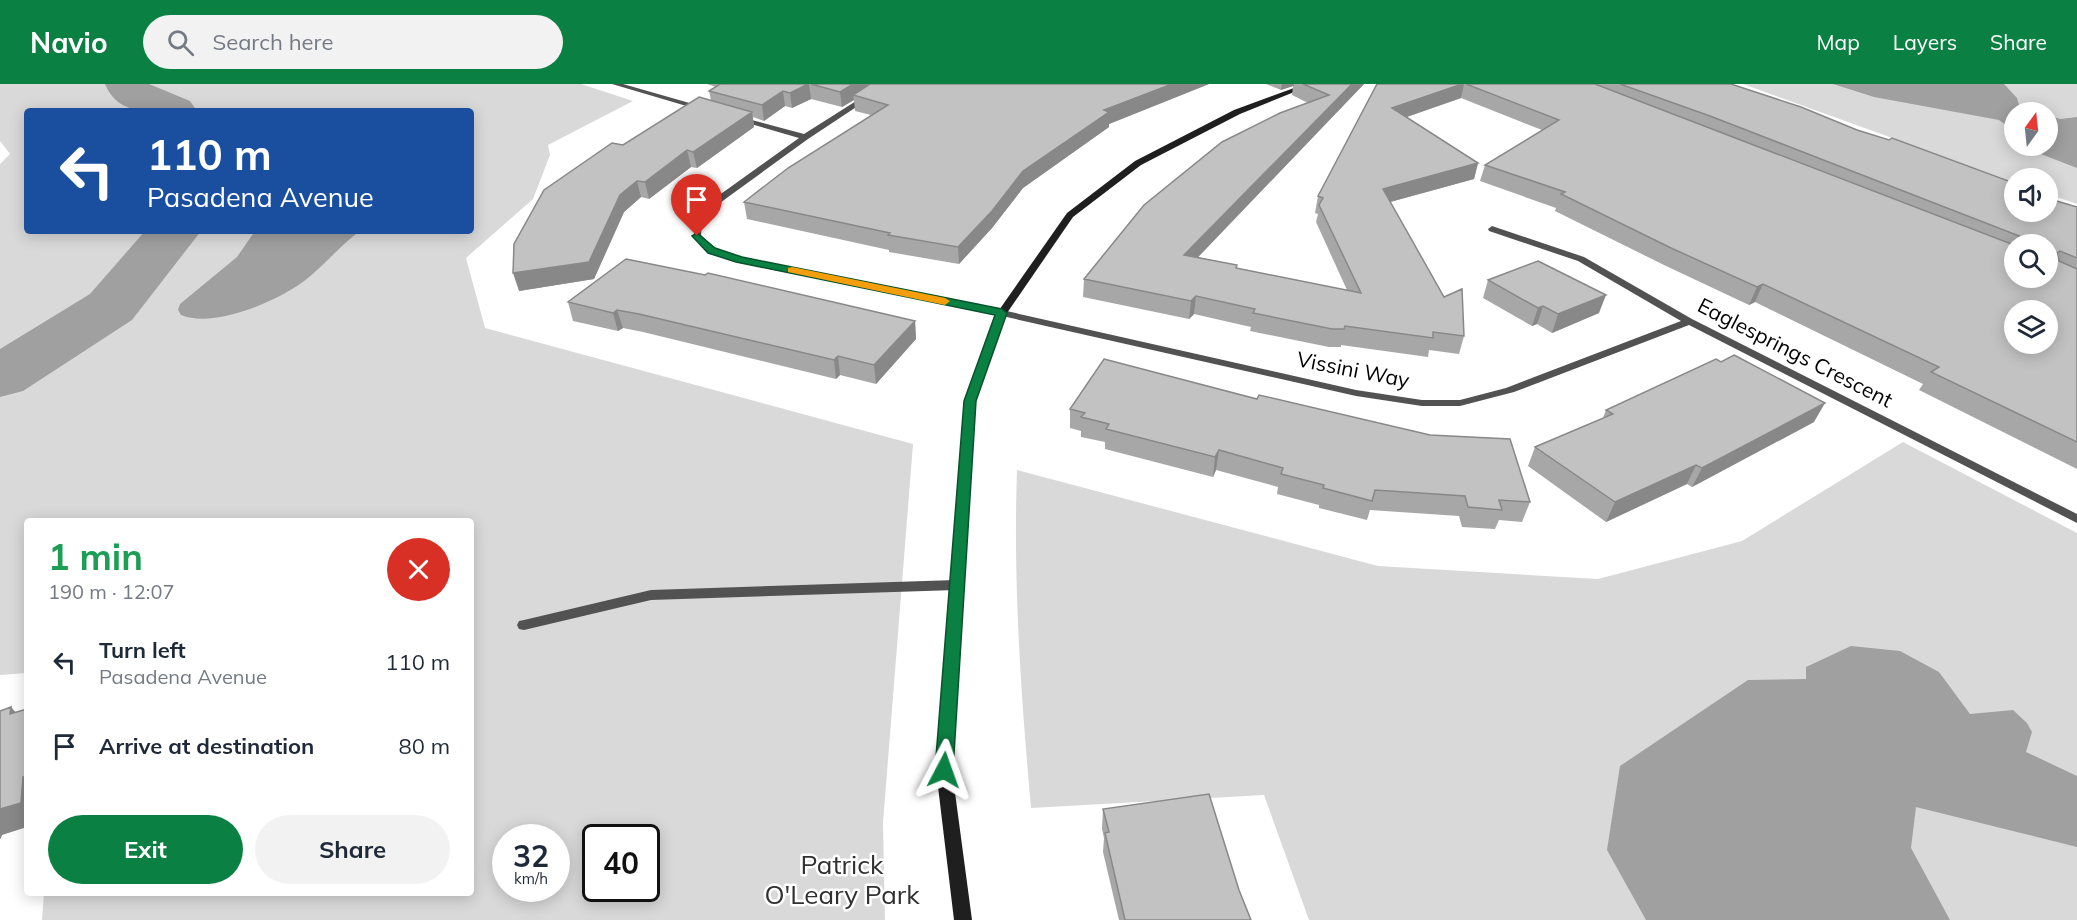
<!DOCTYPE html>
<html lang="en">
<head>
<meta charset="utf-8">
<style>
  body { margin:0; font-family:Mulish,sans-serif; background:#f2f2f3; color:#1f2937; height:100vh; display:flex; flex-direction:column; font-size:22px; white-space:nowrap }
  * { box-sizing:border-box; margin:0 }
  p { font-size:20px; color:#747a83 }
  .icon { flex:none; width:33px; height:33px; fill:none; stroke:currentColor; stroke-width:2; stroke-linecap:round; stroke-linejoin:round }
  .map { position:relative; flex:1; overflow:hidden }
  .drawer { position:absolute; left:24px; top:434px; width:450px; height:378px; display:flex; flex-direction:column; background:#fff; border-radius:6px; box-shadow:0 3px 15px #0003 }
  .drawer>* { flex:none }
  .top-card { position:absolute; left:24px; top:24px; width:450px; height:126px; border-radius:6px; box-shadow:0 3px 15px #0003; background:#1a4fa0; color:#fff; overflow:hidden }
  .needle { width:39px; rotate:15deg }
  .buttons { position:absolute; left:2004px; top:18px; display:grid; gap:12px }
  .buttons a { display:grid; place-items:center; width:54px; height:54px; border-radius:50%; background:#fff; box-shadow:0 3px 15px #0003; font-size:30px }
  .speed { position:absolute; left:492px; top:740px; display:flex; gap:12px; font-size:30px; font-weight:700; text-align:center }
  .speed>* { display:grid; place-content:center; width:78px; height:78px; border-radius:50%; background:#fff; box-shadow:0 3px 15px #0003; line-height:1 }
  .speed small { font-size:15px; font-weight:400 }
  .speed .limit { border:3px solid #111; border-radius:9px; background:#fff; color:#111 }
  .pin { position:absolute; display:grid; place-items:center; width:51px; height:51px; color:#fff; margin:-62px -26px; border-radius:50% 50% 50% 0; rotate:-45deg; box-shadow:0 0 6px #0007 }
  .pin .icon { rotate:45deg }
  .me { position:absolute; width:66px; margin:-33px; rotate:4deg; stroke-linejoin:round; filter:drop-shadow(0 0 4px #0008) }
  .turn { display:flex; align-items:center; gap:21px; height:126px; padding:0 24px; font-size:27px }
  .turn .icon { width:78px; height:78px; stroke-width:2.5 }
  .turn b { display:block; font-size:42px; line-height:51px }
  .round { display:grid; place-items:center; flex:none; width:63px; height:63px; border-radius:32px; background:#f2f2f3 }
  .overview { display:flex; align-items:center; justify-content:space-between; height:102px; padding:0 24px }
  h1 { font-size:36px; font-weight:700; line-height:45px; color:#1e9e55 }
  .cta { display:flex; gap:12px; margin-top:auto; padding:12px 24px }
  .cta a { flex:1; height:69px; border-radius:36px; background:#0b8043; color:#fff; font-size:24px; font-weight:700; line-height:69px; text-align:center }
  .cta a+a { background:#f2f2f3; color:#1f2937 }
  ul { padding:0; list-style:none }
  li { display:flex; align-items:center; gap:18px; height:84px; padding:0 24px }
  li div { flex:1 }
  li b { display:block; font-size:22px }
  li em { font-style:normal }
  header { display:flex; align-items:center; gap:36px; box-sizing:border-box; height:84px; padding:0 30px; background:#0b8043; color:#fff }
  header strong { font-size:28px }
  nav { display:flex; gap:33px; margin-inline-start:auto; font-size:21px }
  .search { width:420px; height:54px; background:#f2f2f3; display:flex; align-items:center; gap:15px; box-sizing:border-box; padding:0 21px; border-radius:33px; color:#747a83; font-size:22px }
  .map>svg:first-child { display:block }
  .green { fill:#d9d9d9; fill-rule:evenodd }
  .water { fill:#a0a0a0 }
  .lines { fill:none; stroke-linecap:round; stroke-linejoin:round }
  .river { fill:#a0a0a0; fill-rule:evenodd }
  .street { fill:#525252; fill-rule:evenodd }
  .secondary { fill:#1f1f1f; fill-rule:evenodd }
  .wall { fill:#a7a7a7; fill-rule:evenodd }
  .shaded-wall { fill:#888 }
  .building { fill:#c2c2c2; stroke:#888; stroke-width:1.5; fill-rule:evenodd }
  .route { fill:#0b8043; stroke:#07532c; stroke-width:1.5 }
  .slow { fill:#f59e0b }
  .labels { text-anchor:middle; stroke-width:5; stroke-linejoin:round; paint-order:stroke }
  .street-label { font-size:21px; fill:#000; stroke:#fff }
  .near-park-label { font-size:26px; fill:#303030; stroke:#fff }
</style>
</head>
<body>
<header>
<strong>Navio</strong>
<div class="search"><svg class="icon" aria-label="search" viewBox="0 0 24 24"><circle cx="10" cy="10" r="6"/><path d="M15 15l6 6"/></svg>Search here</div>
<nav><a>Map</a><a>Layers</a><a>Share</a></nav>
</header>
<div class="map">
<svg width="2077" height="836" viewBox="0 0 2077 836">
  <rect width="100%" height="100%" fill="#fff"/>
  <!-- green -->
  <path class="green" d="M 0,0 L 581,0 L 633,17 L 548,61 L 550,71 L 533,115 L 466,174 L 485,244 L 913,360 L 883,739 L 885,836 L 42,836 L 44,809 L 471,808 L 471,436 L 27,436 L 27,589 L 0,591 L 0,80 L 10,70 L 0,57 ZM 27,27 L 471,27 L 471,147 L 27,147 ZM 506,753 L 556,753 L 556,804 L 506,804 ZM 596,753 L 646,753 L 646,804 L 596,804 Z
    M 1743,0 L 2077,0 L 2077,120 L 2048,110 L 2048,94 L 2014,94 L 2014,98 ZM 2014,28 L 2048,28 L 2048,62 L 2014,62 Z
    M 1903,358 L 2077,449 L 2077,836 L 1309,836 L 1264,711 L 1031,724 C 1021,611 1013,499 1017,386 L 1378,482 L 1598,495 L 1742,457 Z"/>
  <!-- water -->
  <path class="water" d="M 1833,0 L 2004,0 L 2017,14 L 2020,24 L 2037,28 L 2014,28 L 2014,47 L 1999,36 L 1874,13 Z
    M 2048,31 L 2060,35 L 2077,33 L 2077,84 L 2033,67 L 2028,62 L 2048,62 Z
    M 255,147 L 360,147 C 341,161 326,179 308,194 C 281,216 215,245 181,231 L 178,226 L 180,220 L 237,173 Z
    M 1851,562 L 1900,567 L 1939,588 L 1970,630 L 2013,626 L 2027,639 L 2032,648 L 2026,668 L 2077,692 L 2077,763 L 1916,723 L 1911,764 L 1950,836 L 1646,836 L 1607,766 L 1620,682 L 1748,596 L 1806,595 L 1806,583 Z"/>
  <g class="lines">
    <!-- river -->
    <path class="river" d="M 105,0 L 149,0 L 190,17 L 197,27 C 163,27 120,37 105,0 Z
      M 145,147 L 201,147 L 132,236 L 23,307 L 0,313 L 0,265 L 90,210 Z"/>
    <!-- street -->
    <path class="street" d="M 612,0 L 623,0 L 707,24 L 700,26 Z
      M 883,0 L 891,0 L 808,55 L 717,121 L 702,137 L 701,151 L 715,164 L 742,174 L 1002,226 L 1356,306 L 1422,316 L 1460,316 L 1506,304 L 1681,237 L 1578,177 L 1489,147 L 1488,145 L 1492,142 L 1584,173 L 1692,235 L 2077,430 L 2077,439 L 1689,241 L 1514,308 L 1460,322 L 1422,322 L 1356,312 L 1002,232 L 740,179 L 709,168 L 694,154 L 694,137 L 711,117 L 799,54 L 737,36 L 737,32 L 804,50 Z
      M 956,496 L 961,498 L 963,501 L 961,504 L 956,506 L 651,516 L 524,546 L 519,545 L 517,541 L 519,537 L 524,536 L 651,506 Z"/>
    <!-- secondary -->
    <path class="secondary" d="M 1305,0 L 1314,0 L 1240,30 L 1141,81 L 1073,133 L 1007,229 L 975,317 L 952,686 L 972,836 L 954,836 L 936,686 L 965,317 L 997,229 L 1067,129 L 1135,77 L 1234,26 Z"/>
  </g>
  <!-- wall -->
  <path class="wall" d="M 707,0 L 1209,0 L 1109,40 L 1109,43 L 1023,104 L 992,144 L 959,180 L 889,168 L 889,166 L 747,135 L 744,118 L 871,31 L 855,27 L 854,16 L 842,23 L 811,15 L 792,24 L 785,22 L 764,37 L 753,33 L 754,43 L 697,84 L 691,83 L 649,115 L 641,113 L 624,128 L 594,195 L 519,207 L 623,61 L 711,16 L 709,7 L 716,3 Z
    M 1266,0 L 1364,0 L 1197,173 L 1237,181 L 1237,184 L 1347,206 L 1316,138 L 1318,130 L 1315,129 L 1318,112 L 1377,0 L 1731,0 L 2050,115 L 2077,123 L 2077,385 L 1919,306 L 1923,300 L 1755,218 L 1749,221 L 1664,181 L 1555,127 L 1556,124 L 1480,97 L 1485,81 L 1542,46 L 1461,14 L 1407,33 L 1478,79 L 1474,95 L 1390,118 L 1464,252 L 1459,270 L 1429,266 L 1428,273 L 1341,261 L 1341,263 L 1329,263 L 1250,247 L 1251,243 L 1194,230 L 1189,235 L 1083,213 L 1084,195 L 1308,19 L 1292,11 L 1293,2 L 1281,6 ZM 2014,160 L 2048,160 L 2014,194 Z
    M 1488,196 L 1599,229 L 1552,249 L 1537,240 L 1532,242 L 1483,214 Z
    M 568,218 L 915,237 L 916,255 L 876,300 L 840,291 L 836,295 L 643,248 L 623,244 L 618,247 L 573,237 Z
    M 1070,325 L 1530,418 L 1522,438 L 1499,436 L 1495,445 L 1462,443 L 1459,432 L 1370,426 L 1367,436 L 1319,424 L 1319,421 L 1277,410 L 1278,403 L 1216,386 L 1213,393 L 1105,365 L 1105,358 L 1081,353 L 1081,347 L 1070,344 Z
    M 1606,326 L 1814,338 L 1692,403 L 1687,400 L 1606,438 L 1528,382 L 1535,363 L 1603,334 Z
    M 1103,725 L 1239,806 L 1251,836 L 1119,836 L 1103,768 L 1104,754 L 1102,745 Z"/>
  <!-- shaded-wall -->
  <path class="shaded-wall" d="M 808,0 L 809,0 L 811,15 L 792,24 L 790,9 Z
    M 853,0 L 879,0 L 853,11 L 854,16 L 842,23 L 840,8 Z
    M 1172,0 L 1209,0 L 1109,40 L 1109,43 L 1023,104 L 992,144 L 959,180 L 958,163 L 1023,87 L 1104,26 Z
    M 1282,0 L 1294,0 L 1293,2 L 1281,6 Z
    M 1352,0 L 1364,0 L 1183,189 L 1184,171 Z
    M 1462,0 L 1464,0 L 1461,14 L 1389,39 L 1392,24 Z
    M 783,7 L 785,22 L 764,37 L 762,21 Z
    M 752,28 L 754,43 L 697,84 L 693,68 Z
    M 687,66 L 691,83 L 649,115 L 645,98 Z
    M 1478,79 L 1474,95 L 1379,121 L 1383,105 Z
    M 637,97 L 641,113 L 624,128 L 594,195 L 519,207 L 513,189 L 620,111 Z
    M 1763,200 L 1755,218 L 1749,221 L 1757,203 Z
    M 1606,211 L 1599,229 L 1552,249 L 1558,230 Z
    M 1196,212 L 1194,230 L 1189,235 L 1191,217 Z
    M 1543,222 L 1537,240 L 1532,242 L 1538,224 Z
    M 617,226 L 623,244 L 618,247 L 613,229 Z
    M 915,237 L 916,255 L 876,300 L 874,281 Z
    M 838,272 L 840,291 L 836,295 L 834,276 Z
    M 1825,319 L 1814,338 L 1692,403 L 1702,384 Z
    M 1219,366 L 1216,386 L 1213,393 L 1215,373 Z
    M 1696,381 L 1687,400 L 1606,438 L 1615,418 Z
    M 11,623 L 27,641 L 10,630 Z
    M 27,682 L 27,743 L 2,751 L 1,754 L 0,755 L 0,725 L 23,693 Z"/>
  <!-- building -->
  <path class="building" d="M 720,0 L 808,0 L 790,9 L 783,7 L 762,21 L 709,7 Z
    M 811,0 L 853,0 L 840,8 Z
    M 870,0 L 1172,0 L 1104,26 L 1109,28 L 1023,87 L 992,127 L 958,163 L 888,151 L 890,149 L 744,118 L 788,84 L 888,21 L 853,11 Z
    M 1303,0 L 1352,0 L 1184,171 L 1237,181 L 1236,184 L 1361,209 L 1319,121 L 1323,114 L 1318,112 L 1377,0 L 1462,0 L 1392,24 L 1478,79 L 1383,105 L 1444,213 L 1462,205 L 1464,252 L 1433,248 L 1433,254 L 1345,242 L 1344,245 L 1332,245 L 1253,229 L 1255,225 L 1196,212 L 1191,217 L 1084,195 L 1144,121 L 1222,58 L 1280,29 L 1329,11 Z
    M 1466,0 L 1595,0 L 2014,161 L 2014,194 L 2048,194 L 2048,160 L 2027,160 L 2027,155 L 1710,32 L 1620,0 L 1731,0 L 1801,23 L 1857,46 L 1889,56 L 1892,54 L 2014,99 L 2014,128 L 2048,128 L 2048,112 L 2050,115 L 2077,123 L 2077,174 L 2060,167 L 2057,169 L 2059,177 L 2077,185 L 2077,358 L 1931,288 L 1939,283 L 1763,200 L 1757,203 L 1671,164 L 1561,110 L 1565,108 L 1485,81 L 1559,36 ZM 2014,226 L 2048,226 L 2048,260 L 2014,260 Z
    M 699,13 L 752,28 L 693,68 L 687,66 L 645,98 L 637,97 L 620,111 L 589,178 L 513,189 L 514,160 L 544,106 L 612,59 L 623,61 Z
    M 626,175 L 705,191 L 708,189 L 915,237 L 874,281 L 838,272 L 834,276 L 639,230 L 617,226 L 613,229 L 568,218 Z
    M 1538,177 L 1606,211 L 1558,230 L 1543,222 L 1538,224 L 1488,196 Z
    M 1734,271 L 1825,319 L 1702,384 L 1696,381 L 1615,418 L 1535,363 L 1613,330 L 1606,326 L 1716,275 L 1721,278 Z
    M 1104,275 L 1257,315 L 1259,311 L 1430,351 L 1510,355 L 1530,418 L 1499,416 L 1502,426 L 1468,423 L 1465,412 L 1375,406 L 1372,417 L 1323,404 L 1324,401 L 1281,390 L 1283,384 L 1219,366 L 1215,373 L 1106,345 L 1109,340 L 1081,333 L 1085,329 L 1070,325 Z
    M 11,623 L 10,630 L 27,625 L 27,682 L 26,692 L 23,693 L 21,719 L 0,725 L 0,627 Z
    M 1209,710 L 1239,806 L 1251,836 L 1125,836 L 1105,749 L 1109,748 L 1103,725 Z"/>
  <!-- route -->
  <path class="route" d="M 697,149 L 715,164 L 742,173 L 1002,225 L 1007,229 L 976,317 L 953,686 L 950,691 L 944,693 L 938,691 L 935,686 L 964,317 L 995,231 L 736,178 L 708,169 L 692,152 Z"/>
  <!-- slow -->
  <path class="slow" d="M 792,183 L 945,214 L 950,217 L 945,221 L 788,188 L 788,184 Z"/>
  <g class="labels">
    <!-- street labels -->
    <g class="street-label">
      <text transform="translate(1795 269) rotate(27)" y="7">Eaglesprings Crescent</text>
      <text transform="translate(1353 286) rotate(11)" y="7">Vissini Way</text>
    </g>
    <!-- near-park labels -->
    <g class="near-park-label">
      <text x="842" y="790">Patrick<tspan x="842" dy="30">O'Leary Park</tspan></text>
    </g>
  </g>
</svg>
<div class="buttons">
<a><svg class="needle" viewBox="-14 -14 28 28"><path d="M0-13l5 13h-10z" fill="#e53935"/><path d="M0 13l5-13h-10z" fill="#747a83"/></svg></a>
<a><svg class="icon" aria-label="sound" viewBox="0 0 24 24"><path d="M4 9h4l5-4v14l-5-4H4zM17 9q2 3 0 6"/></svg></a>
<a><svg class="icon" aria-label="search" viewBox="0 0 24 24"><circle cx="10" cy="10" r="6"/><path d="M15 15l6 6"/></svg></a>
<a><svg class="icon" aria-label="layers" viewBox="0 0 24 24"><path d="M12 4l9 5-9 5-9-5zM3 14l9 5 9-5"/></svg></a>
</div>
<div class="speed"><div>32<small>km/h</small></div><div class="limit">40</div></div>
<div class="pin" style="left:697px;top:152px;background:#d93025"><svg class="icon" aria-label="arrive" viewBox="0 0 24 24"><path d="M6 21V4h12l-3 4 3 4H6"/></svg></div>
<svg class="me" style="left:944px;top:686px" viewBox="-20 -20 40 40"><path d="M0-17L14 15 0 8-14 15z" fill="#0b8043" stroke="#fff" stroke-width="4"/></svg>
<div class="top-card">
<div class="turn"><svg class="icon" aria-label="left" viewBox="0 0 24 24"><path d="M17 20v-9H6M10 6l-5 5 5 5"/></svg><div><b>110 m</b>Pasadena Avenue</div></div>
</div>
<section class="drawer">
<div class="overview"><div><h1>1 min</h1><p>190 m · 12:07</p></div><a class="round" style="background:#d93025;color:#fff"><svg class="icon" aria-label="close" viewBox="0 0 24 24"><path d="M6 6l12 12M18 6L6 18"/></svg></a></div>
<ul>
<li><svg class="icon" aria-label="left" viewBox="0 0 24 24"><path d="M17 20v-9H6M10 6l-5 5 5 5"/></svg><div><b>Turn left</b><p>Pasadena Avenue</p></div><em>110 m</em></li>
<li><svg class="icon" aria-label="arrive" viewBox="0 0 24 24"><path d="M6 21V4h12l-3 4 3 4H6"/></svg><div><b>Arrive at destination</b></div><em>80 m</em></li>
</ul>
<div class="cta"><a>Exit</a><a>Share</a></div>
</section>
</div>
</body>
</html>
